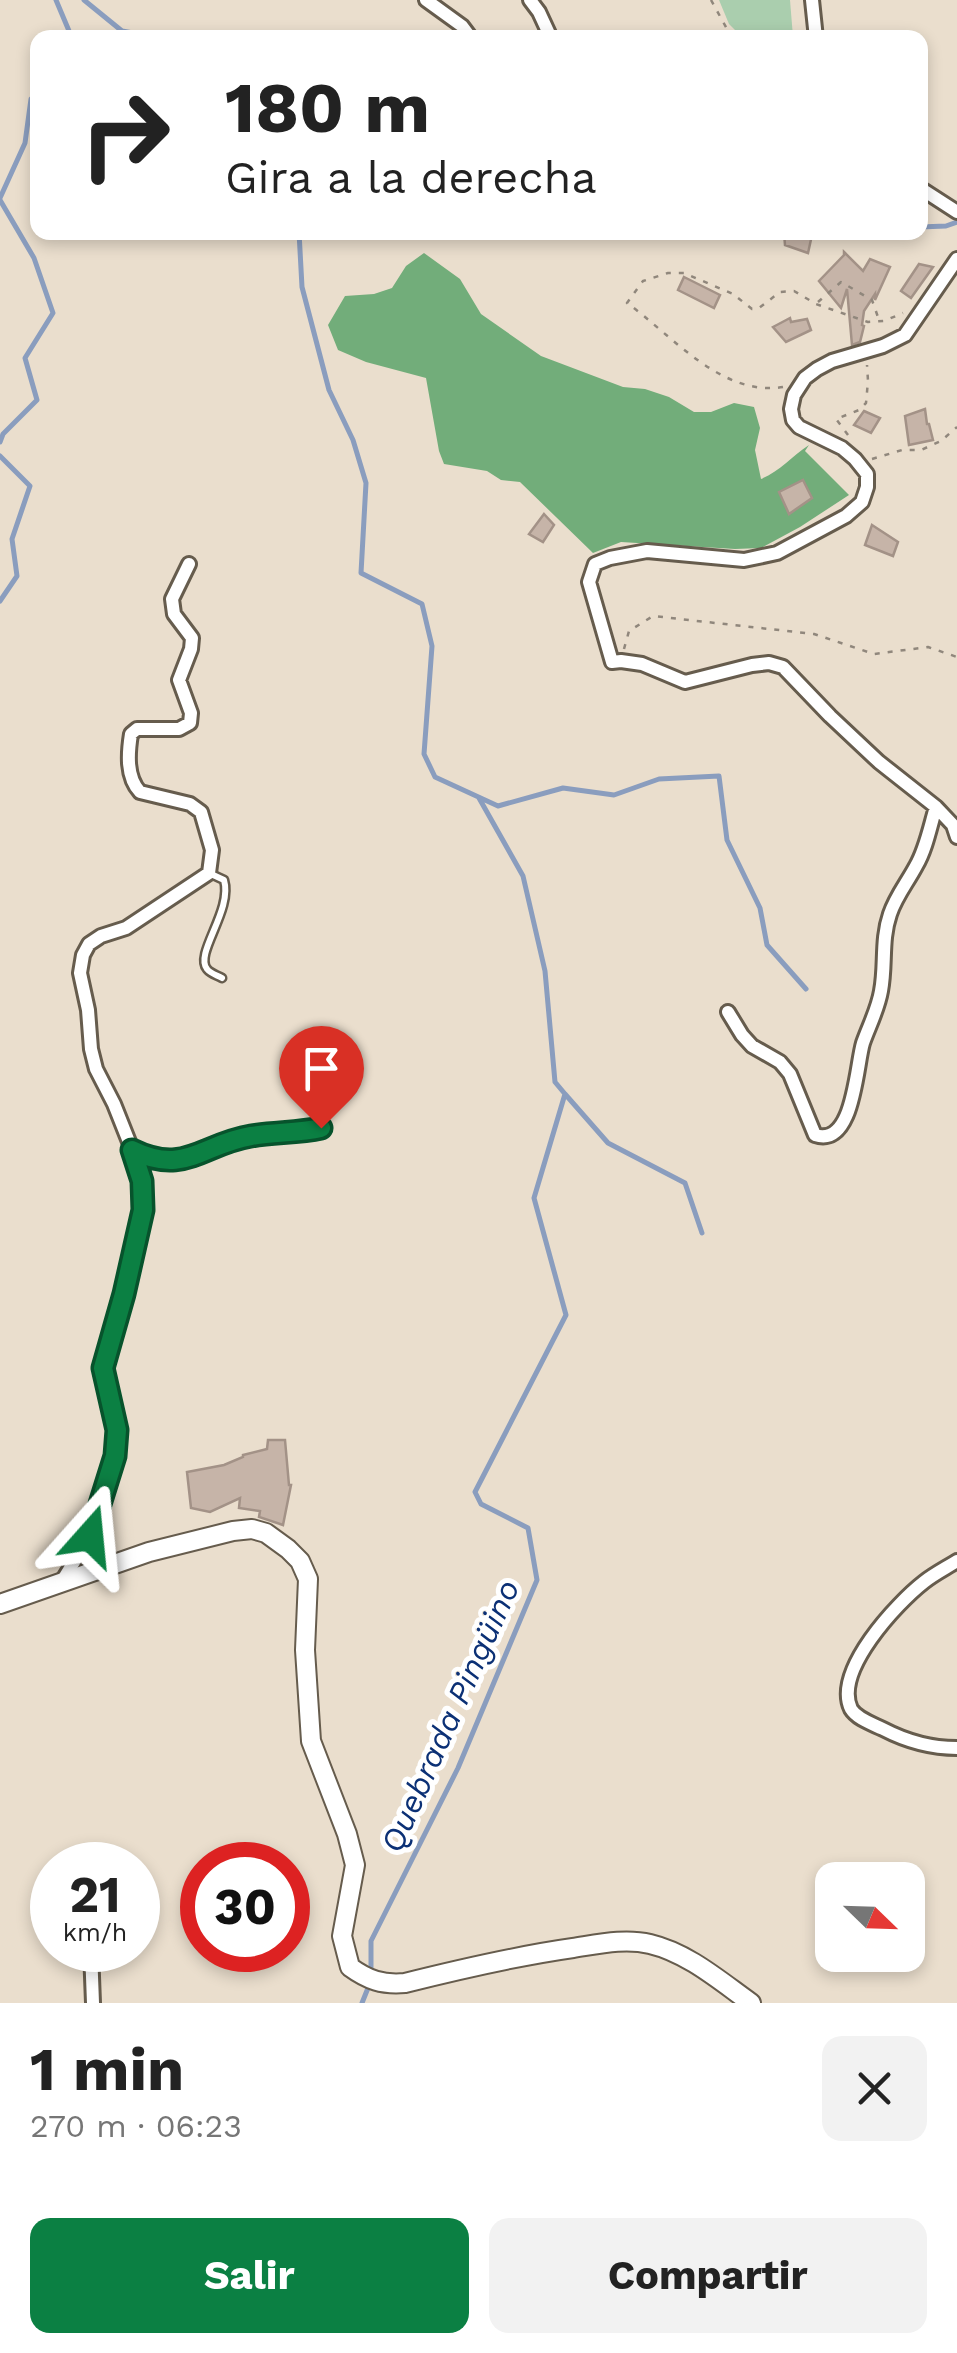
<!DOCTYPE html>
<html lang="es">
<head>
<meta charset="utf-8">
<style>
  body { margin:0; font-family:"Work Sans",sans-serif; background:#f2f2f2; color:#222; height:100vh; display:flex; flex-direction:column; font-size:38px; white-space:nowrap }
  * { box-sizing:border-box; margin:0 }
  p { font-size:32px; color:#767676 }
  .icon { flex:none; width:55px; height:55px; fill:none; stroke:currentColor; stroke-width:2; stroke-linecap:round; stroke-linejoin:round }
  .map { position:relative; height:2003px; overflow:hidden }
  .panel { display:flex; flex-direction:column; background:#fff; flex:1 }
  .panel>* { flex:none }
  .banner { position:absolute; left:30px; top:30px; width:898px; height:210px; border-radius:20px; box-shadow:0 5px 15px #0003; background:#fff; color:#222; overflow:hidden }
  .needle { width:65px; rotate:113deg }
  .controls { position:absolute; left:815px; top:1862px; display:grid; gap:20px }
  .controls a { display:grid; place-items:center; width:110px; height:110px; border-radius:20px; background:#fff; box-shadow:0 5px 15px #0003; font-size:50px }
  .speed { position:absolute; left:30px; top:1842px; display:flex; gap:20px; font-size:50px; font-weight:700; text-align:center }
  .speed>* { display:grid; place-content:center; width:130px; height:130px; border-radius:50%; background:#fff; box-shadow:0 5px 15px #0003; line-height:1 }
  .speed small { font-size:25px; font-weight:400 }
  .speed .limit { border:15px solid #d22; background:#fff; color:#111 }
  .pin { position:absolute; display:grid; place-items:center; width:85px; height:85px; color:#fff; margin:-102px -42px; border-radius:50% 50% 50% 0; rotate:-45deg; box-shadow:0 0 10px #0007 }
  .pin .icon { rotate:45deg }
  .me { position:absolute; width:110px; margin:-55px; rotate:18deg; stroke-linejoin:round; filter:drop-shadow(0 0 8px #0008) }
  .turn { display:flex; align-items:center; gap:35px; height:210px; padding:0 30px; font-size:45px }
  .turn .icon { width:130px; height:130px; stroke-width:2.5 }
  .turn b { display:block; font-size:70px; line-height:85px }
  .round { display:grid; place-items:center; flex:none; width:105px; height:105px; border-radius:20px; background:#f2f2f2 }
  .head { display:flex; align-items:center; justify-content:space-between; height:170px; padding:0 30px }
  h1 { font-size:60px; font-weight:700; line-height:75px }
  .primary-button { display:flex; gap:20px; margin-top:auto; padding:20px 30px }
  .primary-button a { flex:1; height:115px; border-radius:20px; background:#0b8043; color:#fff; font-size:40px; font-weight:700; line-height:115px; text-align:center }
  .primary-button a+a { background:#f2f2f2; color:#222 }
  .map>svg:first-child { display:block }
  .green { fill:#aaceae }
  .forest { fill:#72ad7a }
  .lines { fill:none; stroke-linecap:round; stroke-linejoin:round }
  .stream { stroke:#8a9dbe; stroke-width:5 }
  .building { fill:#c6b4a8; stroke:#a39287; stroke-width:2.5 }
  .service-casing { stroke:#665c4d; stroke-width:11 }
  .minor-casing { stroke:#665c4d; stroke-width:18 }
  .secondary-casing { stroke:#665c4d; stroke-width:22 }
  .path { stroke:#90877c; stroke-width:2.5; stroke-dasharray:5 8; stroke-linecap:butt }
  .service { stroke:#fff; stroke-width:6 }
  .minor { stroke:#fff; stroke-width:12 }
  .secondary { stroke:#fff; stroke-width:18 }
  .route-casing { stroke:#07532c; stroke-width:25 }
  .route { stroke:#0b8043; stroke-width:18 }
  .labels { text-anchor:middle; stroke-width:10; stroke-linejoin:round; paint-order:stroke }
  .water-label { font-size:32px; font-style:italic; fill:#0b3075; stroke:#fff }
</style>
</head>
<body>
<div class="map">
<svg width="957" height="2003" viewBox="0 0 957 2003">
  <rect width="100%" height="100%" fill="#eadecd"/>
  <!-- green -->
  <path class="green" d="M 719,0 L 790,0 L 793,37 L 742,37 L 729,24 Z"/>
  <!-- forest -->
  <path class="forest" d="M 424,253 L 460,279 L 481,314 L 541,356 L 623,387 L 645,389 L 669,397 L 694,412 L 711,412 L 734,403 L 754,407 L 760,428 L 755,450 L 761,479 C 779,472 792,456 809,445 L 805,451 L 849,495 L 800,527 L 761,548 L 735,549 L 621,542 L 593,553 L 520,482 L 501,480 L 487,471 L 444,464 L 439,451 L 426,378 L 366,362 L 338,350 L 328,325 L 345,296 L 374,294 L 392,288 L 406,266 Z"/>
  <g class="lines">
    <!-- stream -->
    <path class="stream" d="M 56,0 L 72,38
      M 84,0 L 122,31 L 161,38
      M 0,198 L 25,143 L 31,99 L 38,95
      M 0,200 L 34,258 L 53,313 L 25,358 L 37,400 L 3,434 L 0,442
      M 920,227 L 946,226 L 957,222
      M 299,232 L 302,287 L 329,390 L 353,440 L 366,483 L 361,573 L 422,604 L 432,646 L 424,754 L 435,777 L 498,806 L 563,788 L 614,795 L 659,779 L 719,776 L 727,840 L 760,908 L 767,945 L 806,989
      M 0,456 L 30,486 L 12,539 L 17,576 L 0,601
      M 565,1094 L 608,1143 L 685,1183 L 702,1233
      M 371,1972 L 371,1941 L 458,1768 L 537,1580 L 528,1528 L 481,1504 L 475,1492 L 566,1315 L 534,1198 L 565,1094 L 555,1082 L 545,971 L 523,876 L 479,798
      M 362,2003 L 370,1983"/>
  </g>
  <!-- building -->
  <path class="building" d="M 784,233 L 812,235 L 808,253 L 785,245 Z
    M 844,252 L 863,271 L 870,259 L 890,267 L 875,300 L 875,294 L 864,311 L 862,325 L 864,326 L 860,342 L 852,345 L 847,289 L 841,308 L 819,281 L 844,255 Z
    M 919,264 L 933,267 L 911,298 L 901,291 Z
    M 684,277 L 720,295 L 714,308 L 678,290 Z
    M 790,318 L 791,322 L 807,319 L 811,330 L 786,342 L 773,327 Z
    M 925,409 L 927,424 L 929,424 L 933,440 L 909,445 L 905,416 Z
    M 864,411 L 880,418 L 871,433 L 854,425 Z
    M 803,480 L 812,498 L 789,514 L 779,492 Z
    M 544,514 L 554,525 L 543,542 L 529,534 Z
    M 872,525 L 898,542 L 893,556 L 865,545 Z
    M 268,1440 L 285,1440 L 289,1485 L 291,1485 L 283,1525 L 259,1517 L 260,1511 L 239,1508 L 240,1498 L 210,1512 L 191,1508 L 187,1472 L 224,1465 L 243,1457 L 243,1455 L 267,1449 Z"/>
  <g class="lines">
    <defs>
      <path id="service" d="M 211,874 L 224,880 C 233,910 194,954 207,969 C 211,974 217,975 222,978"/>
      <path id="minor" d="M 426,0 L 462,26 L 471,38
        M 530,0 L 539,12 L 551,38
        M 812,0 L 816,38
        M 920,188 L 957,212
        M 957,259 L 905,335 L 883,346 L 832,361 L 817,369 L 805,378 L 794,395 L 791,409 L 793,420 L 799,427 L 842,448 L 855,459 L 867,474 L 867,487 L 862,502 L 846,516 L 777,553 L 744,560 L 647,551 L 610,558 L 595,564 L 589,582 L 612,662 L 621,661 L 642,664 L 685,682 L 752,665 L 769,663 L 783,667 L 830,716 L 879,762 L 936,807 L 953,825 L 957,837
        M 728,1012 L 742,1035 L 752,1046 L 780,1062 L 790,1074 L 815,1135 C 854,1148 856,1066 863,1043 C 869,1026 878,1009 881,991 C 886,965 881,940 890,914 C 896,896 907,883 916,866 C 926,849 930,827 936,807
        M 132,1150 C 184,1176 203,1144 251,1136 C 275,1132 298,1133 321,1127
        M 957,1561 C 946,1568 934,1574 924,1582 C 897,1603 833,1671 851,1709 C 857,1719 873,1724 883,1729 C 906,1741 931,1748 957,1748
        M 61,1583 L 90,1536 L 115,1457 L 117,1430 L 103,1368 L 124,1293 L 143,1210 L 142,1181 L 139,1167 L 114,1104 L 96,1069 L 91,1049 L 88,1010 L 80,973 L 83,955 L 89,944 L 101,936 L 126,928 L 209,873 L 212,850 L 201,812 L 190,804 L 140,792 C 126,777 128,753 131,734 L 137,729 L 179,729 L 190,723 L 191,713 L 179,680 L 191,649 L 192,638 L 174,614 L 172,599 L 189,564
        M 91,1950 L 93,2003"/>
      <path id="secondary" d="M 0,1604 L 149,1552 L 233,1531 L 252,1529 L 266,1533 L 288,1549 L 300,1561 L 308,1579 L 305,1650 L 311,1741 L 347,1834 L 355,1865 L 342,1936 L 350,1967 C 368,1980 382,1985 405,1983 C 461,1969 516,1956 573,1948 C 599,1944 625,1938 650,1944 C 688,1953 720,1981 751,2003"/>
    </defs>
    <!-- service casing -->
    <use href="#service" class="service-casing"/>
    <!-- minor casing -->
    <use href="#minor" class="minor-casing"/>
    <!-- secondary casing -->
    <use href="#secondary" class="secondary-casing"/>
    <!-- path -->
    <path class="path" d="M 711,0 L 732,38
      M 818,302 L 841,282 L 872,300 L 879,320
      M 783,387 C 721,397 672,335 627,303 L 643,281 L 668,273 L 684,273 L 733,294 L 752,309 L 759,308 L 780,292 L 794,291 L 816,304 L 868,322 L 884,321 L 903,313
      M 848,435 L 836,419 L 859,410 L 866,403 L 868,381 L 867,365
      M 872,459 L 902,450 L 921,450 L 941,441 L 957,427
      M 624,649 L 629,631 L 653,616 L 814,634 L 874,654 L 928,647 L 957,657"/>
    <!-- service -->
    <use href="#service" class="service"/>
    <!-- minor -->
    <use href="#minor" class="minor"/>
    <!-- secondary -->
    <use href="#secondary" class="secondary"/>
  </g>
  <g class="lines">
    <defs>
      <path id="route" d="M 90,1536 L 115,1456 L 117,1430 L 103,1368 L 124,1294 L 143,1210 L 142,1181 L 132,1150 C 185,1176 202,1144 251,1136 C 275,1132 298,1133 321,1128"/>
    </defs>
    <!-- route casing -->
    <use href="#route" class="route-casing"/>
    <!-- route -->
    <use href="#route" class="route"/>
  </g>
  <g class="labels">
    <!-- water labels -->
    <g class="water-label">
      <text transform="translate(450 1716) rotate(-66)" y="11">Quebrada Pingüino</text>
    </g>
  </g>
</svg>
<div class="controls">
<a><svg class="needle" viewBox="-14 -14 28 28"><path d="M0-13l5 13h-10z" fill="#e53935"/><path d="M0 13l5-13h-10z" fill="#767676"/></svg></a>
</div>
<div class="speed"><div>21<small>km/h</small></div><div class="limit">30</div></div>
<div class="pin" style="left:321px;top:1128px;background:#d93025"><svg class="icon" aria-label="arrive" viewBox="0 0 24 24"><path d="M6 21V4h12l-3 4 3 4H6"/></svg></div>
<svg class="me" style="left:90px;top:1536px" viewBox="-20 -20 40 40"><path d="M0-17L14 15 0 8-14 15z" fill="#0b8043" stroke="#fff" stroke-width="4"/></svg>
<div class="banner">
<div class="turn"><svg class="icon" aria-label="right" viewBox="0 0 24 24"><path d="M7 20v-9h11M14 6l5 5-5 5"/></svg><div><b>180 m</b>Gira a la derecha</div></div>
</div>
</div>
<section class="panel">
<div class="head"><div><h1>1 min</h1><p>270 m · 06:23</p></div><a class="round"><svg class="icon" aria-label="close" viewBox="0 0 24 24"><path d="M6 6l12 12M18 6L6 18"/></svg></a></div>
<div class="primary-button"><a>Salir</a><a>Compartir</a></div>
</section>
</body>
</html>
